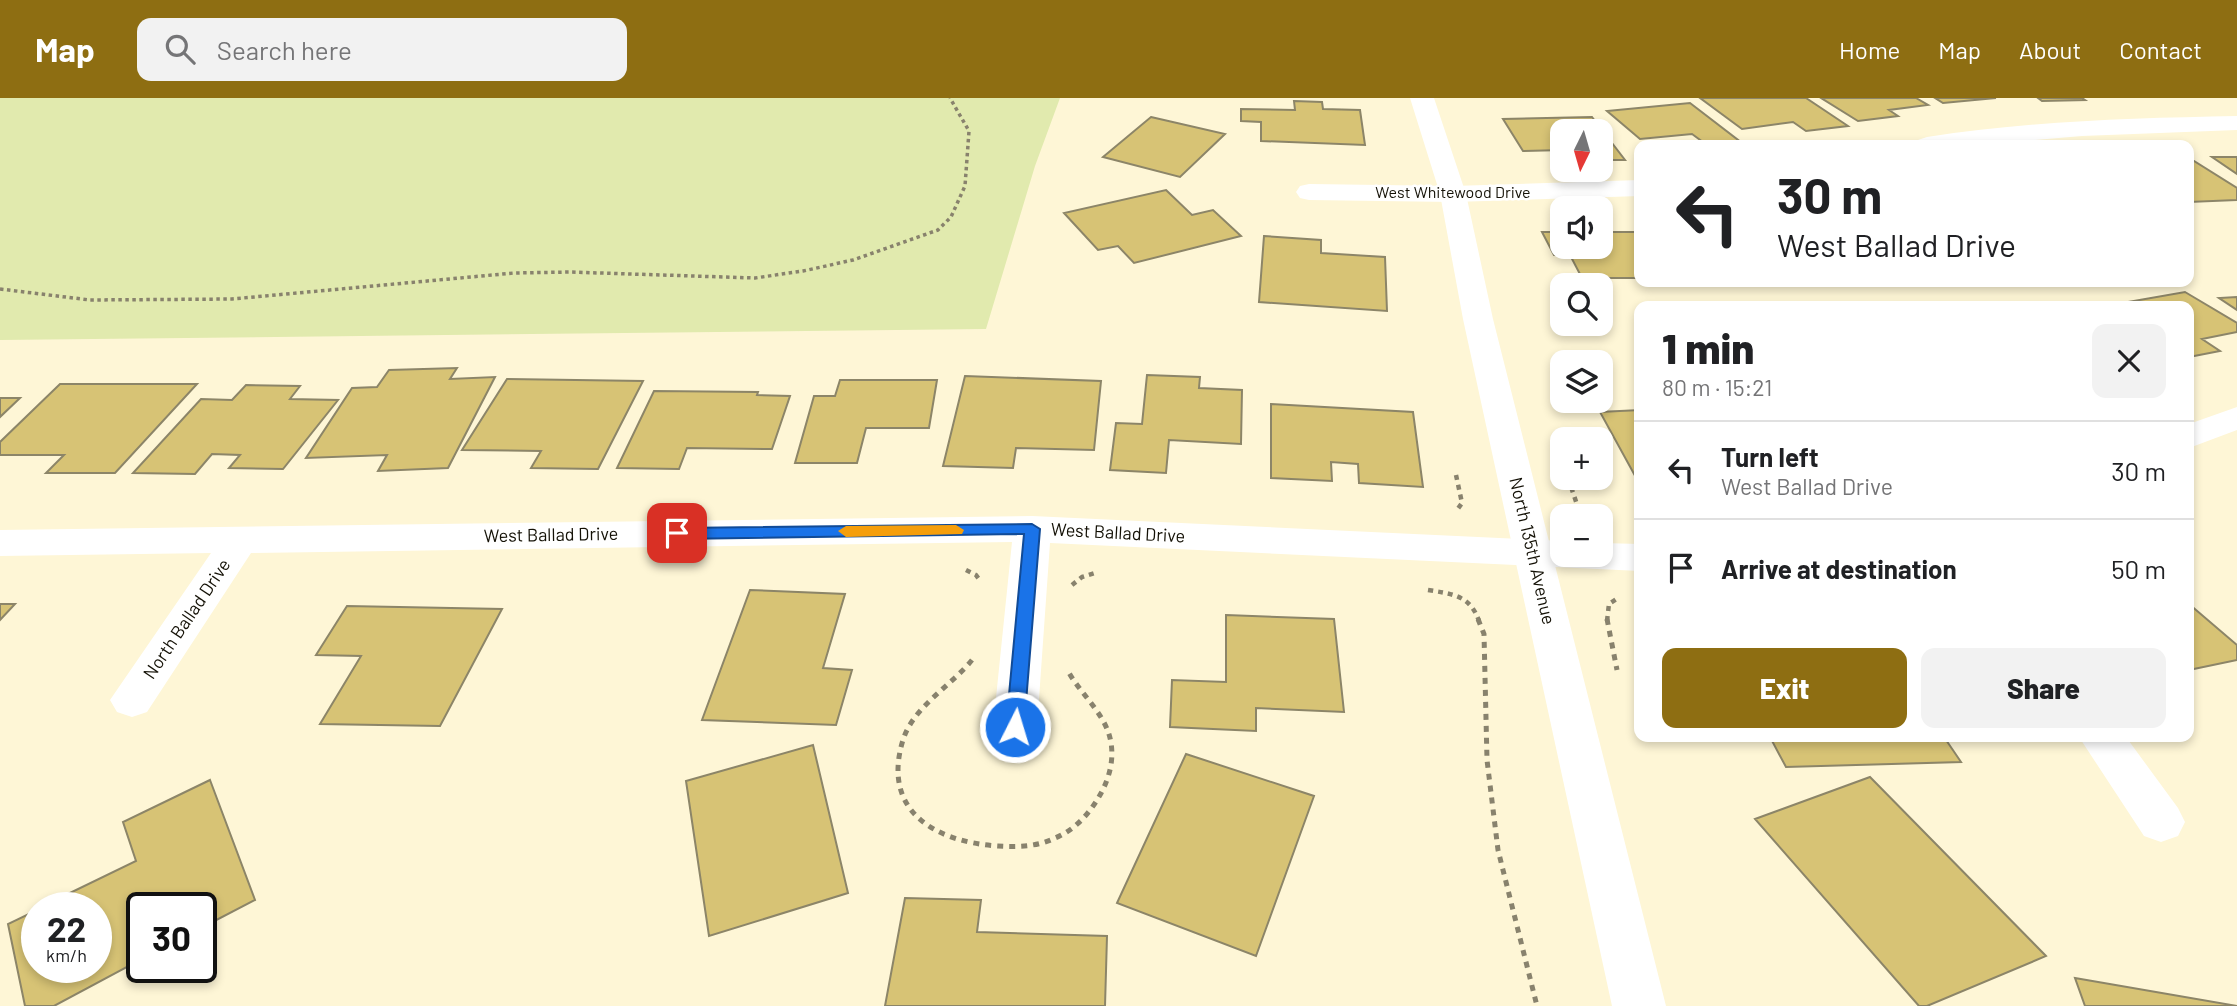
<!DOCTYPE html>
<html lang="en">
<head>
<meta charset="utf-8">
<style>
  body { margin:0; font-family:Barlow,sans-serif; background:#f2f2f2; color:#202124; height:100vh; display:flex; flex-direction:column; font-size:26px; white-space:nowrap }
  * { box-sizing:border-box; margin:0 }
  p { font-size:23px; color:#757577 }
  .icon { flex:none; width:38px; height:38px; fill:none; stroke:currentColor; stroke-width:2; stroke-linecap:round; stroke-linejoin:round }
  .map { position:relative; flex:1; overflow:hidden }
  .sheet { position:absolute; left:1634px; top:203px; width:560px; height:441px; display:flex; flex-direction:column; background:#fff; border-radius:14px; box-shadow:0 4px 10px #0003 }
  .sheet>* { flex:none }
  .hud { position:absolute; left:1634px; top:42px; width:560px; height:147px; border-radius:14px; box-shadow:0 4px 10px #0003; background:#fff; color:#202124; overflow:hidden }
  .needle { width:46px; rotate:185deg }
  .tools { position:absolute; left:1550px; top:21px; display:grid; gap:14px }
  .tools a { display:grid; place-items:center; width:63px; height:63px; border-radius:14px; background:#fff; box-shadow:0 4px 10px #0003; font-size:35px }
  .speed { position:absolute; left:21px; top:794px; display:flex; gap:14px; font-size:35px; font-weight:700; text-align:center }
  .speed>* { display:grid; place-content:center; width:91px; height:91px; border-radius:50%; background:#fff; box-shadow:0 4px 10px #0003; line-height:1 }
  .speed small { font-size:18px; font-weight:400 }
  .speed .limit { border:4px solid #111; border-radius:10px; background:#fff; color:#111 }
  .pin { position:absolute; display:grid; place-items:center; width:60px; height:60px; color:#fff; margin:-30px; border-radius:14px; box-shadow:0 4px 10px #0006 }
  .me { position:absolute; width:77px; margin:-38px; rotate:5deg; stroke-linejoin:round; filter:drop-shadow(0 0 5px #0008) }
  .turn { display:flex; align-items:center; gap:24px; height:147px; padding:0 28px; font-size:32px }
  .turn .icon { width:91px; height:91px; stroke-width:2.5 }
  .turn b { display:block; font-size:49px; line-height:60px }
  .round { display:grid; place-items:center; flex:none; width:74px; height:74px; border-radius:14px; background:#f2f2f2 }
  .summary { display:flex; align-items:center; justify-content:space-between; height:119px; padding:0 28px }
  h1 { font-size:42px; font-weight:800; line-height:52px }
  .button { display:flex; gap:14px; margin-top:auto; padding:14px 28px }
  .button a { flex:1; height:80px; border-radius:14px; background:#8e6e12; color:#fff; font-size:28px; font-weight:800; line-height:80px; text-align:center }
  .button a+a { background:#f2f2f2; color:#202124 }
  ul { padding:0; list-style:none }
  li { display:flex; align-items:center; gap:21px; height:98px; padding:0 28px; border-top:2px solid #e0e0e0 }
  li div { flex:1 }
  li b { display:block; font-size:26px }
  li em { font-style:normal }
  header { display:flex; align-items:center; gap:42px; box-sizing:border-box; height:98px; padding:0 35px; background:#8e6e12; color:#fff }
  header strong { font-size:33px }
  nav { display:flex; gap:38px; margin-inline-start:auto; font-size:24px }
  .search { width:490px; height:63px; background:#f2f2f2; display:flex; align-items:center; gap:18px; box-sizing:border-box; padding:0 24px; border-radius:14px; color:#757577; font-size:26px }
  .map>svg:first-child { display:block }
  .green { fill:#e1eaae }
  .building { fill:#d7c375; stroke:#8c8568; stroke-width:2 }
  .lines { fill:none; stroke-linecap:round; stroke-linejoin:round }
  .path-far2 { stroke:#88826d; stroke-width:3.5; stroke-dasharray:3.5 3.5; stroke-linecap:butt }
  .path-far1 { stroke:#88826d; stroke-width:4.5; stroke-dasharray:5 5; stroke-linecap:butt }
  .path { stroke:#88826d; stroke-width:5; stroke-dasharray:6 6; stroke-linecap:butt }
  .street { fill:#fff; fill-rule:evenodd }
  .secondary { fill:#fff; fill-rule:evenodd }
  .route { fill:#1a73e8; stroke:#114b97; stroke-width:2 }
  .slow { fill:#f59e0b }
  .labels { text-anchor:middle; stroke-width:5; stroke-linejoin:round; paint-order:stroke }
  .far-street-label { font-size:16px; fill:#141106; stroke:#fff }
  .street-label { font-size:18px; fill:#141106; stroke:#fff }
</style>
</head>
<body>
<header>
<strong>Map</strong>
<div class="search"><svg class="icon" aria-label="search" viewBox="0 0 24 24"><circle cx="10" cy="10" r="6"/><path d="M15 15l6 6"/></svg>Search here</div>
<nav><a>Home</a><a>Map</a><a>About</a><a>Contact</a></nav>
</header>
<div class="map">
<svg width="2237" height="908" viewBox="0 0 2237 908">
  <rect width="100%" height="100%" fill="#fef6d6"/>
  <!-- green -->
  <path class="green" d="M 0,0 L 1060,0 L 1035,68 L 986,231 L 0,242 Z"/>
  <!-- building -->
  <path class="building" d="M 1700,0 L 1806,0 L 1848,28 L 1806,33 L 1793,24 L 1742,31 Z
    M 1821,0 L 1916,0 L 1928,7 L 1889,12 L 1898,18 L 1858,23 Z
    M 1935,0 L 1996,0 L 1943,5 Z
    M 2038,0 L 2082,0 L 2085,2 L 2042,3 Z
    M 1294,3 L 1322,4 L 1323,11 L 1360,12 L 1365,47 L 1261,43 L 1261,24 L 1241,23 L 1241,11 L 1295,12 Z
    M 1690,5 L 1742,45 L 1707,47 L 1692,36 L 1640,41 L 1607,13 Z
    M 1151,19 L 1225,36 L 1180,79 L 1103,59 Z
    M 1592,19 L 1625,62 L 1601,62 L 1601,33 L 1563,33 L 1563,52 L 1523,53 L 1503,21 Z
    M 2212,59 L 2237,59 L 2237,76 Z
    M 2189,63 L 2194,63 L 2237,90 L 2237,102 L 2189,104 Z
    M 1166,92 L 1192,117 L 1213,112 L 1241,138 L 1134,165 L 1118,148 L 1098,152 L 1064,115 Z
    M 1542,134 L 1563,134 L 1563,149 L 1601,149 L 1601,134 L 1640,134 L 1640,180 L 1582,180 L 1570,157 L 1554,157 Z
    M 1264,138 L 1321,142 L 1321,155 L 1385,159 L 1387,213 L 1259,204 Z
    M 2185,194 L 2237,225 L 2237,234 L 2202,241 L 2220,253 L 2189,259 L 2189,208 L 2111,207 Z
    M 2237,199 L 2237,212 L 2219,200 Z
    M 457,270 L 450,281 L 495,279 L 448,370 L 378,373 L 387,357 L 306,360 L 352,290 L 377,289 L 389,272 Z
    M 1147,277 L 1200,279 L 1199,290 L 1242,292 L 1241,346 L 1169,342 L 1166,375 L 1110,372 L 1116,325 L 1142,326 Z
    M 965,278 L 1101,283 L 1094,352 L 1016,350 L 1013,370 L 943,368 Z
    M 507,281 L 643,283 L 598,371 L 531,370 L 541,353 L 462,352 Z
    M 840,282 L 937,282 L 929,330 L 866,330 L 857,365 L 795,365 L 814,298 L 835,298 Z
    M 60,286 L 197,286 L 115,375 L 46,375 L 64,357 L 0,357 L 0,344 Z
    M 246,287 L 300,288 L 290,301 L 338,302 L 283,371 L 229,370 L 240,357 L 212,356 L 195,376 L 133,375 L 201,301 L 232,302 Z
    M 654,293 L 758,294 L 757,297 L 790,298 L 772,351 L 687,350 L 679,371 L 617,370 Z
    M 0,300 L 20,300 L 0,319 Z
    M 1271,306 L 1413,314 L 1423,389 L 1359,385 L 1358,366 L 1331,364 L 1332,383 L 1271,380 Z
    M 1640,312 L 1640,385 L 1639,385 L 1600,314 Z
    M 750,492 L 845,496 L 823,570 L 852,572 L 836,627 L 702,622 Z
    M 0,506 L 15,506 L 0,522 Z
    M 2189,506 L 2237,547 L 2237,562 L 2189,572 Z
    M 347,508 L 502,511 L 440,628 L 320,626 L 361,558 L 316,557 Z
    M 1226,517 L 1334,521 L 1344,614 L 1256,610 L 1256,633 L 1170,629 L 1172,582 L 1226,584 Z
    M 1770,639 L 1944,639 L 1961,664 L 1786,669 Z
    M 813,647 L 848,795 L 709,838 L 686,683 Z
    M 1186,656 L 1314,698 L 1256,858 L 1117,805 Z
    M 1870,679 L 2046,858 L 1927,908 L 1919,908 L 1755,721 Z
    M 210,682 L 255,802 L 201,830 L 201,810 L 142,810 L 142,861 L 54,908 L 25,908 L 8,826 L 37,812 L 37,870 L 96,870 L 96,810 L 39,810 L 136,763 L 123,724 Z
    M 905,800 L 981,802 L 977,834 L 1107,838 L 1105,908 L 885,908 Z
    M 2075,880 L 2237,908 L 2085,908 Z"/>
  <g class="lines">
    <!-- path-far2 -->
    <path class="path-far2" d="M 0,191 L 90,202 L 232,201 L 514,175 L 569,174 L 755,180 L 803,173 L 853,162 L 938,132 L 951,119 L 965,88 L 969,33 L 950,0"/>
    <!-- path-far1 -->
    <path class="path-far1" d="M 1456,377 L 1462,405 L 1457,412
      M 1568,380 L 1581,418
      M 966,472 L 976,477 L 981,484
      M 1072,487 L 1082,479 L 1095,475
      M 1428,492 C 1452,496 1470,497 1479,523
      M 1607,523 L 1609,506 L 1618,500"/>
    <!-- path -->
    <path class="path" d="M 1478,521 L 1484,536 L 1487,662 L 1498,752 L 1537,908
      M 1607,521 L 1617,572
      M 972,562 C 951,588 913,609 903,642 C 881,713 935,744 998,748 C 1017,749 1037,749 1055,740 C 1075,732 1090,715 1100,697 C 1109,681 1114,663 1111,645 C 1107,617 1081,597 1068,573"/>
    <!-- street -->
    <path class="street" d="M 2237,18 L 2237,32 L 2082,38 L 1976,47 L 1914,47 L 1918,42 L 1927,39 C 2030,23 2133,20 2237,18 Z
      M 1640,82 L 1640,98 L 1453,104 L 1309,102 L 1300,100 L 1296,94 L 1300,88 L 1309,86 L 1453,88 Z
      M 2237,309 L 2237,332 L 2189,350 L 2189,326 Z
      M 1032,418 L 1563,443 L 1563,457 L 1601,457 L 1601,445 L 1640,446 L 1640,473 L 1050,445 L 1037,629 L 1031,641 L 1015,647 L 999,641 L 993,629 L 1012,444 L 251,455 L 147,614 L 132,619 L 117,614 L 110,602 L 211,455 L 0,458 L 0,432 Z
      M 2079,639 L 2126,639 L 2178,710 L 2185,724 L 2178,738 L 2161,744 L 2144,738 Z"/>
    <!-- secondary -->
    <path class="secondary" d="M 1410,0 L 1434,0 L 1466,96 L 1493,221 L 1666,908 L 1612,908 L 1463,221 L 1440,96 Z"/>
  </g>
  <!-- route -->
  <path class="route" d="M 1032,426 L 1040,431 L 1024,629 L 1022,635 L 1015,637 L 1009,635 L 1006,629 L 1024,436 L 677,441 L 670,435 L 677,430 Z"/>
  <!-- slow -->
  <path class="slow" d="M 956,427 L 964,432 L 962,436 L 846,439 L 838,433 L 846,428 Z"/>
  <g class="labels">
    <!-- far-street labels -->
    <g class="far-street-label">
      <text x="1453" y="100">West Whitewood Drive</text>
    </g>
    <!-- street labels -->
    <g class="street-label">
      <text transform="translate(1118 435) rotate(3)" y="6">West Ballad Drive</text>
      <text transform="translate(551 437) rotate(-1)" y="6">West Ballad Drive</text>
      <text transform="translate(1532 453) rotate(77)" y="6">North 135th Avenue</text>
      <text transform="translate(187 521) rotate(-56)" y="6">North Ballad Drive</text>
    </g>
  </g>
</svg>
<div class="tools">
<a><svg class="needle" viewBox="-14 -14 28 28"><path d="M0-13l5 13h-10z" fill="#e53935"/><path d="M0 13l5-13h-10z" fill="#757577"/></svg></a>
<a><svg class="icon" aria-label="sound" viewBox="0 0 24 24"><path d="M4 9h4l5-4v14l-5-4H4zM17 9q2 3 0 6"/></svg></a>
<a><svg class="icon" aria-label="search" viewBox="0 0 24 24"><circle cx="10" cy="10" r="6"/><path d="M15 15l6 6"/></svg></a>
<a><svg class="icon" aria-label="layers" viewBox="0 0 24 24"><path d="M12 4l9 5-9 5-9-5zM3 14l9 5 9-5"/></svg></a>
<a>+</a>
<a>−</a>
</div>
<div class="speed"><div>22<small>km/h</small></div><div class="limit">30</div></div>
<div class="pin" style="left:677px;top:435px;background:#d93025"><svg class="icon" aria-label="arrive" viewBox="0 0 24 24"><path d="M6 21V4h12l-3 4 3 4H6"/></svg></div>
<svg class="me" style="left:1015px;top:629px" viewBox="-20 -20 40 40"><circle r="17" fill="#1a73e8" stroke="#fff" stroke-width="3"/><path d="M0-11L8 9 0 5-8 9z" fill="#fff"/></svg>
<div class="hud">
<div class="turn"><svg class="icon" aria-label="left" viewBox="0 0 24 24"><path d="M17 20v-9H6M10 6l-5 5 5 5"/></svg><div><b>30 m</b>West Ballad Drive</div></div>
</div>
<section class="sheet">
<div class="summary"><div><h1>1 min</h1><p>80 m · 15:21</p></div><a class="round"><svg class="icon" aria-label="close" viewBox="0 0 24 24"><path d="M6 6l12 12M18 6L6 18"/></svg></a></div>
<ul>
<li><svg class="icon" aria-label="left" viewBox="0 0 24 24"><path d="M17 20v-9H6M10 6l-5 5 5 5"/></svg><div><b>Turn left</b><p>West Ballad Drive</p></div><em>30 m</em></li>
<li><svg class="icon" aria-label="arrive" viewBox="0 0 24 24"><path d="M6 21V4h12l-3 4 3 4H6"/></svg><div><b>Arrive at destination</b></div><em>50 m</em></li>
</ul>
<div class="button"><a>Exit</a><a>Share</a></div>
</section>
</div>
</body>
</html>
